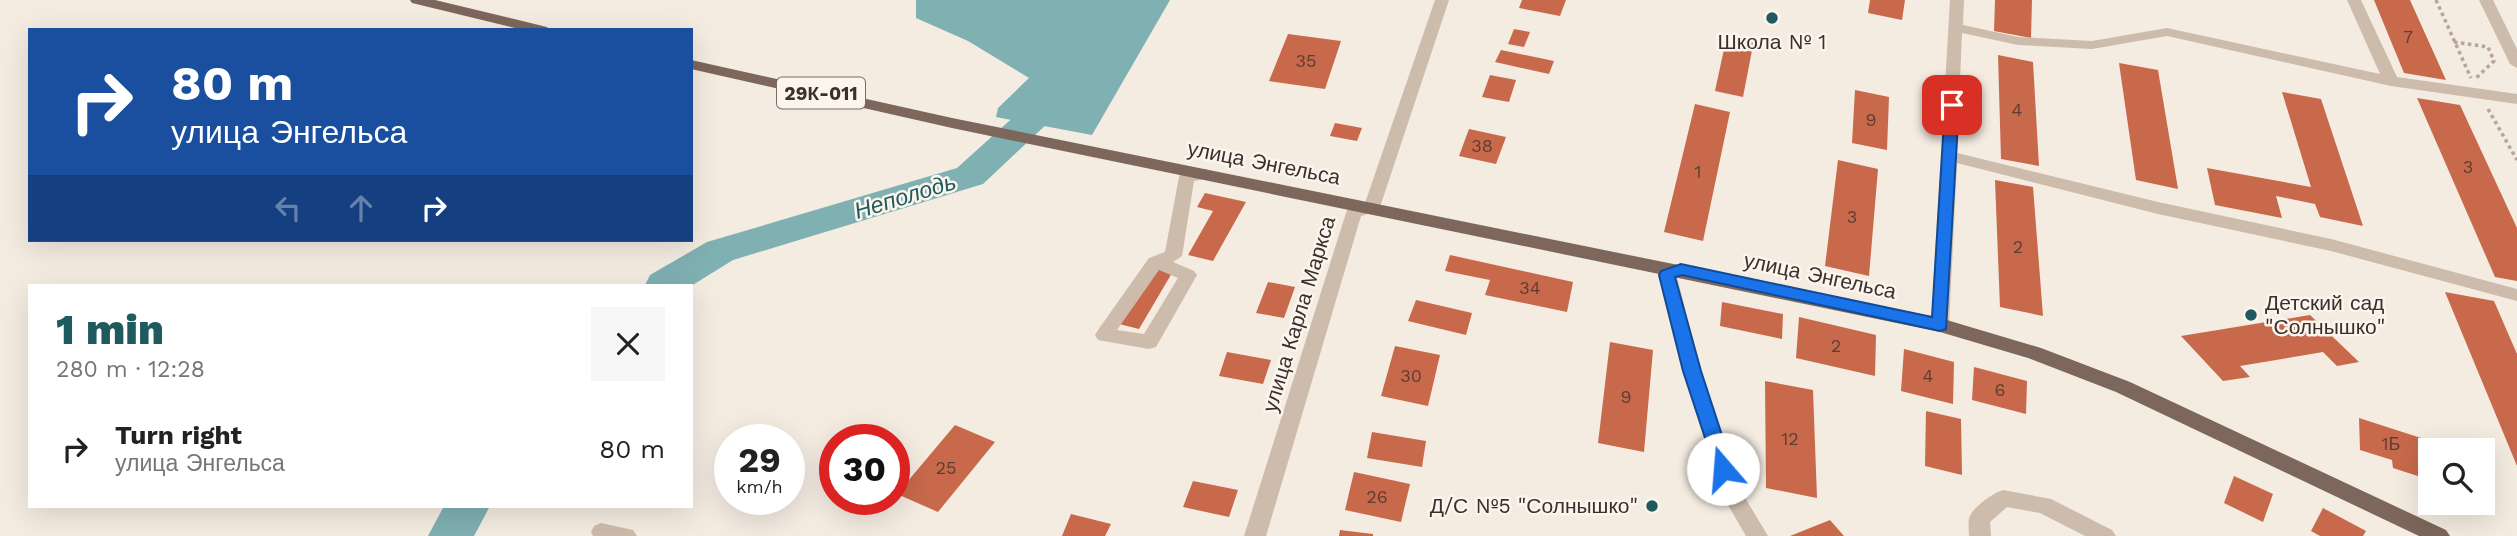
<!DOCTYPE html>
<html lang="en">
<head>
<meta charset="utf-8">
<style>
  body { margin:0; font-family:"Work Sans",sans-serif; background:#f6f6f6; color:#222; height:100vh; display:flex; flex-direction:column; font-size:26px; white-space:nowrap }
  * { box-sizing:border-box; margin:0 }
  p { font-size:23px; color:#767676 }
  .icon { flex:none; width:38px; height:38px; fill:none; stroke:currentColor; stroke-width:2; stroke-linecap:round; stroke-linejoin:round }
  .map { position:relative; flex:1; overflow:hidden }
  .drawer { position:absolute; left:28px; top:284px; width:665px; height:224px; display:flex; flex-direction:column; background:#fff; border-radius:0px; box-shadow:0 7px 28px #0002 }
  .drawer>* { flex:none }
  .top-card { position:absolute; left:28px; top:28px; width:665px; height:214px; border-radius:0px; box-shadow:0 7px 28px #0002; background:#1a4fa0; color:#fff; overflow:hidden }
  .tools { position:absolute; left:2418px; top:438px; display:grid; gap:14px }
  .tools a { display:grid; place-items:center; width:77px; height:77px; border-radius:0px; background:#fff; box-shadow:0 7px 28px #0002; font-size:35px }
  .speed { position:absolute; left:714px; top:424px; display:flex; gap:14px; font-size:35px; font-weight:700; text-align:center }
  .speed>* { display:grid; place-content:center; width:91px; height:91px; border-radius:50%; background:#fff; box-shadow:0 7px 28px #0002; line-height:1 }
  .speed small { font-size:18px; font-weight:400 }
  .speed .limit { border:10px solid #d22; background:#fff; color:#111 }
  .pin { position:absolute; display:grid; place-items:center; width:60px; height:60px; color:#fff; margin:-30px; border-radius:14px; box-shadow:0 4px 10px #0006 }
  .me { position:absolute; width:77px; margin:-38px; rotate:342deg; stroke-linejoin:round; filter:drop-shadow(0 0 5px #0008) }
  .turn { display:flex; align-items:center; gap:24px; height:147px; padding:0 28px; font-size:32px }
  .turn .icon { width:91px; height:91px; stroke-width:2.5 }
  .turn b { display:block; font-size:49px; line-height:60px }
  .lanes { display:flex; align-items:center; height:66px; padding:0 28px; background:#0003; justify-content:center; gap:35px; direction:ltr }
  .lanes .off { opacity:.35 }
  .round { display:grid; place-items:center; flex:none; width:74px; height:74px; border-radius:0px; background:#f6f6f6 }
  .overview { display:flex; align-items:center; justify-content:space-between; height:119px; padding:0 28px }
  h1 { font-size:42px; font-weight:800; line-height:52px; color:#1f5a5e }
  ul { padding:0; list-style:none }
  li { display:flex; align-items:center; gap:21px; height:91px; padding:0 28px }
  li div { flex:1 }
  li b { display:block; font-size:26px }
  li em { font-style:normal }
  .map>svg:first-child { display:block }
  .water { fill:#7fb0b2 }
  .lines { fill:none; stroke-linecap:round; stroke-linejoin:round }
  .river { fill:#7fb0b2; fill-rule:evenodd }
  .building { fill:#c8694b }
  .path { stroke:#b9a596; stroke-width:3.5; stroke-dasharray:3.5 3.5; stroke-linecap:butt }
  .minor { fill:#cdbbac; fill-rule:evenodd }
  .major { fill:#7d675c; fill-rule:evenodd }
  .route { fill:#1a73e8; stroke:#114b97; stroke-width:2 }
  .poi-dot { fill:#1f5a5e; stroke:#fbf5ee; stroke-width:2.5 }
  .labels { text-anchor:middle; stroke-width:5; stroke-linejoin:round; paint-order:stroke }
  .number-label { font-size:18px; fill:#5e3e33 }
  .shield { fill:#fbf5ee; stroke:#756b66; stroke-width:2 }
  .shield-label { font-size:19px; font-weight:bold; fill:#3b302b }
  .poi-label { font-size:21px; fill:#3b302b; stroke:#fbf5ee }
  .street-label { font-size:21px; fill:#3b302b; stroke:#fbf5ee }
  .water-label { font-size:23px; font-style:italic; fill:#1f5a5e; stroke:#fbf5ee }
</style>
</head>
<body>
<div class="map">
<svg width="2517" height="536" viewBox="0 0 2517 536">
  <rect width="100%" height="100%" fill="#f4ebe1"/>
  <!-- water -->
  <path class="water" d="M 916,0 L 1170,0 L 1092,135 L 996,117 L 998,108 L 1029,78 L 968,41 L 916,18 Z"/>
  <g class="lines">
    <!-- river -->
    <path class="river" d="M 1105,0 L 1135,0 L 1085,88 L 983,184 L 733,260 L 691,286 L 645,285 L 650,275 L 707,242 L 957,168 L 1060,75 Z
      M 444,506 L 490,506 L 474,536 L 428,536 Z"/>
  </g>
  <!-- building -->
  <path class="building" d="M 1522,0 L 1566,0 L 1560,16 L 1519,8 Z
    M 1870,0 L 1905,0 L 1902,20 L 1868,13 Z
    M 1995,0 L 2032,0 L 2031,38 L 1994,31 Z
    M 2374,0 L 2410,0 L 2446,80 L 2404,73 Z
    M 1514,29 L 1530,32 L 1524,47 L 1508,44 Z
    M 1288,34 L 1341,41 L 1325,89 L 1269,81 Z
    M 1727,35 L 1754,40 L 1743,97 L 1715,91 Z
    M 1501,50 L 1554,61 L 1549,74 L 1495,62 Z
    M 1998,55 L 2033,62 L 2039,166 L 2001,159 Z
    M 2119,63 L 2158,70 L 2178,189 L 2136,180 Z
    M 1490,75 L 1516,80 L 1509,102 L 1482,97 Z
    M 1855,90 L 1889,97 L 1887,150 L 1852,143 Z
    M 2282,92 L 2321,99 L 2363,226 L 2320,217 L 2315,204 L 2276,196 L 2282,218 L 2215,205 L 2207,168 L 2311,187 Z
    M 2417,98 L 2460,105 L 2517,228 L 2517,281 L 2495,277 Z
    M 1695,104 L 1730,112 L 1703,241 L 1664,232 Z
    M 1335,123 L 1362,128 L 1357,141 L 1330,136 Z
    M 1469,129 L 1506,137 L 1496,164 L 1459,156 Z
    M 1838,160 L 1878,169 L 1869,276 L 1825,266 Z
    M 1995,180 L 2033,187 L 2043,316 L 2000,307 Z
    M 1205,193 L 1246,202 L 1213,261 L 1188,255 L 1213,211 L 1197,207 Z
    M 1450,255 L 1573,282 L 1567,312 L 1485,295 L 1490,280 L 1445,271 Z
    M 1149,267 L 1172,273 L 1139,329 L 1115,323 Z
    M 1268,282 L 1295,287 L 1284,318 L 1256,313 Z
    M 2445,292 L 2494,301 L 2517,354 L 2517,466 Z
    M 1416,300 L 1472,313 L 1466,335 L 1408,321 Z
    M 1722,302 L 1783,314 L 1782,339 L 1720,326 Z
    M 2310,315 L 2359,362 L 2337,366 L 2323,352 L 2240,366 L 2250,377 L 2223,381 L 2181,336 Z
    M 1799,317 L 1876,335 L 1875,376 L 1796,358 Z
    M 1610,342 L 1653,350 L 1644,452 L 1598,443 Z
    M 1395,346 L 1440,355 L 1428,406 L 1381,396 Z
    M 1904,349 L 1954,362 L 1953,404 L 1901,391 Z
    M 1227,352 L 1271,360 L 1263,384 L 1219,376 Z
    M 1974,367 L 2027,381 L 2026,414 L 1972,400 Z
    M 1765,381 L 1813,390 L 1817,498 L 1766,488 Z
    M 1926,411 L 1961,419 L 1962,475 L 1925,466 Z
    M 2359,418 L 2421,438 L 2424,478 L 2393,468 L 2392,460 L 2360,450 Z
    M 955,425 L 995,442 L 938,512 L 897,494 Z
    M 1372,432 L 1426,441 L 1422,467 L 1367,458 Z
    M 1354,472 L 1410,484 L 1401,522 L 1345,510 Z
    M 2234,476 L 2273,494 L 2263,522 L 2224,503 Z
    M 1193,481 L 1238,490 L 1229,517 L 1183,507 Z
    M 2323,508 L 2366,531 L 2363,536 L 2320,536 L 2311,531 Z
    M 1071,514 L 1111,524 L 1105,536 L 1062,536 Z
    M 1830,520 L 1844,536 L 1790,536 Z
    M 1340,530 L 1373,534 L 1373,536 L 1339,536 Z"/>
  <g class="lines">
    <!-- path -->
    <path class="path" d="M 2436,0 L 2471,78
      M 2454,42 L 2488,47 L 2494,61 L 2476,78
      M 2488,109 L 2517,160"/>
    <!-- minor -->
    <path class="minor" d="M 1435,0 L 1449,0 L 1380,207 L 1378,211 L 1361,216 L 1266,536 L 1244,536 L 1346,213 L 1348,209 L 1365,203 Z
      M 1950,0 L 1964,0 L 1963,25 L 2018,37 L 2092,41 L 2167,28 L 2380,74 L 2347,0 L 2361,0 L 2397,77 L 2517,94 L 2517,104 L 2391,86 L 2167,36 L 2092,49 L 2018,45 L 1962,33 L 1957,153 L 2158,202 L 2331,239 L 2517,289 L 2517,301 L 2331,251 L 2158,214 L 1957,163 L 1949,325 L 1946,330 L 1934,330 L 1931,325 Z
      M 2479,0 L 2493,0 L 2517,49 L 2517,68 L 2510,64 Z
      M 1206,169 L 1214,174 L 1212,178 L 1194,181 L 1182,256 L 1173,262 L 1194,271 L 1197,275 L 1156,347 L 1149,349 L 1098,340 L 1095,335 L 1098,330 L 1149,258 L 1165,252 L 1179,177 L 1181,173 ZM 1159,270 L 1178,278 L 1144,334 L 1117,330 Z
      M 1681,263 L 1690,269 L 1687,273 L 1677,277 L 1701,371 L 1741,491 L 1768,536 L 1746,536 L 1721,493 L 1683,371 L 1658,274 L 1661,270 Z
      M 2003,490 L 2051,499 L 2112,530 L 2116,536 L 2085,536 L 2040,513 L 2007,507 L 1990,522 L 1991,536 L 1969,536 C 1969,531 1968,524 1969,519 C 1971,508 1993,493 2003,490 Z
      M 601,523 L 633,530 L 637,536 L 593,536 L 591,532 L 594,526 Z"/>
    <!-- major -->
    <path class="major" d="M 410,0 L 435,0 L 547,27 L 549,30 L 523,30 L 412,3 Z
      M 691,60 L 952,118 L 1940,318 L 2041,348 L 2130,382 L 2446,530 L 2450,536 L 2419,536 L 2116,392 L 2028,358 L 1940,332 L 952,128 L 691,69 Z"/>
  </g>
  <!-- route -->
  <path class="route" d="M 1952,101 L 1959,105 L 1946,329 L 1940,331 L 1682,275 L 1675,277 L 1701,371 L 1733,469 L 1730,474 L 1717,474 L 1683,371 L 1659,275 L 1661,271 L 1681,264 L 1932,317 L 1945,105 Z"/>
  <!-- markers -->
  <g class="poi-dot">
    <circle cx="1772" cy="18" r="7"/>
    <circle cx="2251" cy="315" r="7"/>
    <circle cx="1652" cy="506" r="7"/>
  </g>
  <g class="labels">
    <!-- number labels -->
    <g class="number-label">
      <text x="2408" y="43">7</text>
      <text x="1306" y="67">35</text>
      <text x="2017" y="116">4</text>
      <text x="1871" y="126">9</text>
      <text x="1482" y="152">38</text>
      <text x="2468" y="173">3</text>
      <text x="1698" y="178">1</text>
      <text x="1852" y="223">3</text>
      <text x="2018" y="253">2</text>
      <text x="1530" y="294">34</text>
      <text x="1836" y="352">2</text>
      <text x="1411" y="382">30</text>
      <text x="1928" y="382">4</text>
      <text x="2000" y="396">6</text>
      <text x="1626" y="403">9</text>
      <text x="1790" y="445">12</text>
      <text x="2391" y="450">1Б</text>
      <text x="946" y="474">25</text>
      <text x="1377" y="503">26</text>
    </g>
    <!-- shield labels -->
    <rect class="shield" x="777" y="77.5" width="88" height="31" rx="5"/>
    <g class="shield-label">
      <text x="821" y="100">29К-011</text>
    </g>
    <!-- poi labels -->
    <g class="poi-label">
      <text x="1772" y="49">Школа № 1</text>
      <text x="2265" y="310" text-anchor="start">Детский сад<tspan x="2265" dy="24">"Солнышко"</tspan></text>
      <text x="1638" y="513" text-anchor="end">Д/С №5 "Солнышко"</text>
    </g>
    <!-- street labels -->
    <g class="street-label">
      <text transform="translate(1264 163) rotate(11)" y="7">улица Энгельса</text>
      <text transform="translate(1820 276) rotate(12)" y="7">улица Энгельса</text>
      <text transform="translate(1299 314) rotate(-73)" y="7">улица Карла Маркса</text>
    </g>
    <!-- water labels -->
    <g class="water-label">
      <text transform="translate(905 196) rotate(-17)" y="8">Неполодь</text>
    </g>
  </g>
</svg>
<div class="tools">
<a><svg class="icon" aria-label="search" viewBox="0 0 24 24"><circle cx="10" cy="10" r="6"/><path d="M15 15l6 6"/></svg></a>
</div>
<div class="speed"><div>29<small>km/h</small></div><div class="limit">30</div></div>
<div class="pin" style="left:1952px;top:105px;background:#d93025"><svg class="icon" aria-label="arrive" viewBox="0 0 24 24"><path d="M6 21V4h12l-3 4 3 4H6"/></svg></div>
<svg class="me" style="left:1723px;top:469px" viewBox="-20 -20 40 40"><circle r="19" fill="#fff"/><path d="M0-13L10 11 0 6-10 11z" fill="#1a73e8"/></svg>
<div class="top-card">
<div class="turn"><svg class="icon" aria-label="right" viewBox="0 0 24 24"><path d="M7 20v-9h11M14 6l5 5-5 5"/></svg><div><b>80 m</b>улица Энгельса</div></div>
<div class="lanes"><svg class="icon off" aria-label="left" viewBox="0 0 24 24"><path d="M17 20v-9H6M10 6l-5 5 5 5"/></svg><svg class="icon off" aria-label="ahead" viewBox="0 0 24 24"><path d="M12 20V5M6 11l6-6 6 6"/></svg><svg class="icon" aria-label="right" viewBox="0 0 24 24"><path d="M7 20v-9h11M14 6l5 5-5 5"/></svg></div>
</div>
<section class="drawer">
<div class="overview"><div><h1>1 min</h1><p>280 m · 12:28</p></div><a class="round"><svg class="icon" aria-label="close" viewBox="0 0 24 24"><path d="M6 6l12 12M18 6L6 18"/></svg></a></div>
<ul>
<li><svg class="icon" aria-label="right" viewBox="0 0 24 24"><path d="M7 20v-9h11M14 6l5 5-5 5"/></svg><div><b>Turn right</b><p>улица Энгельса</p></div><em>80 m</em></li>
</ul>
</section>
</div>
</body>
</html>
